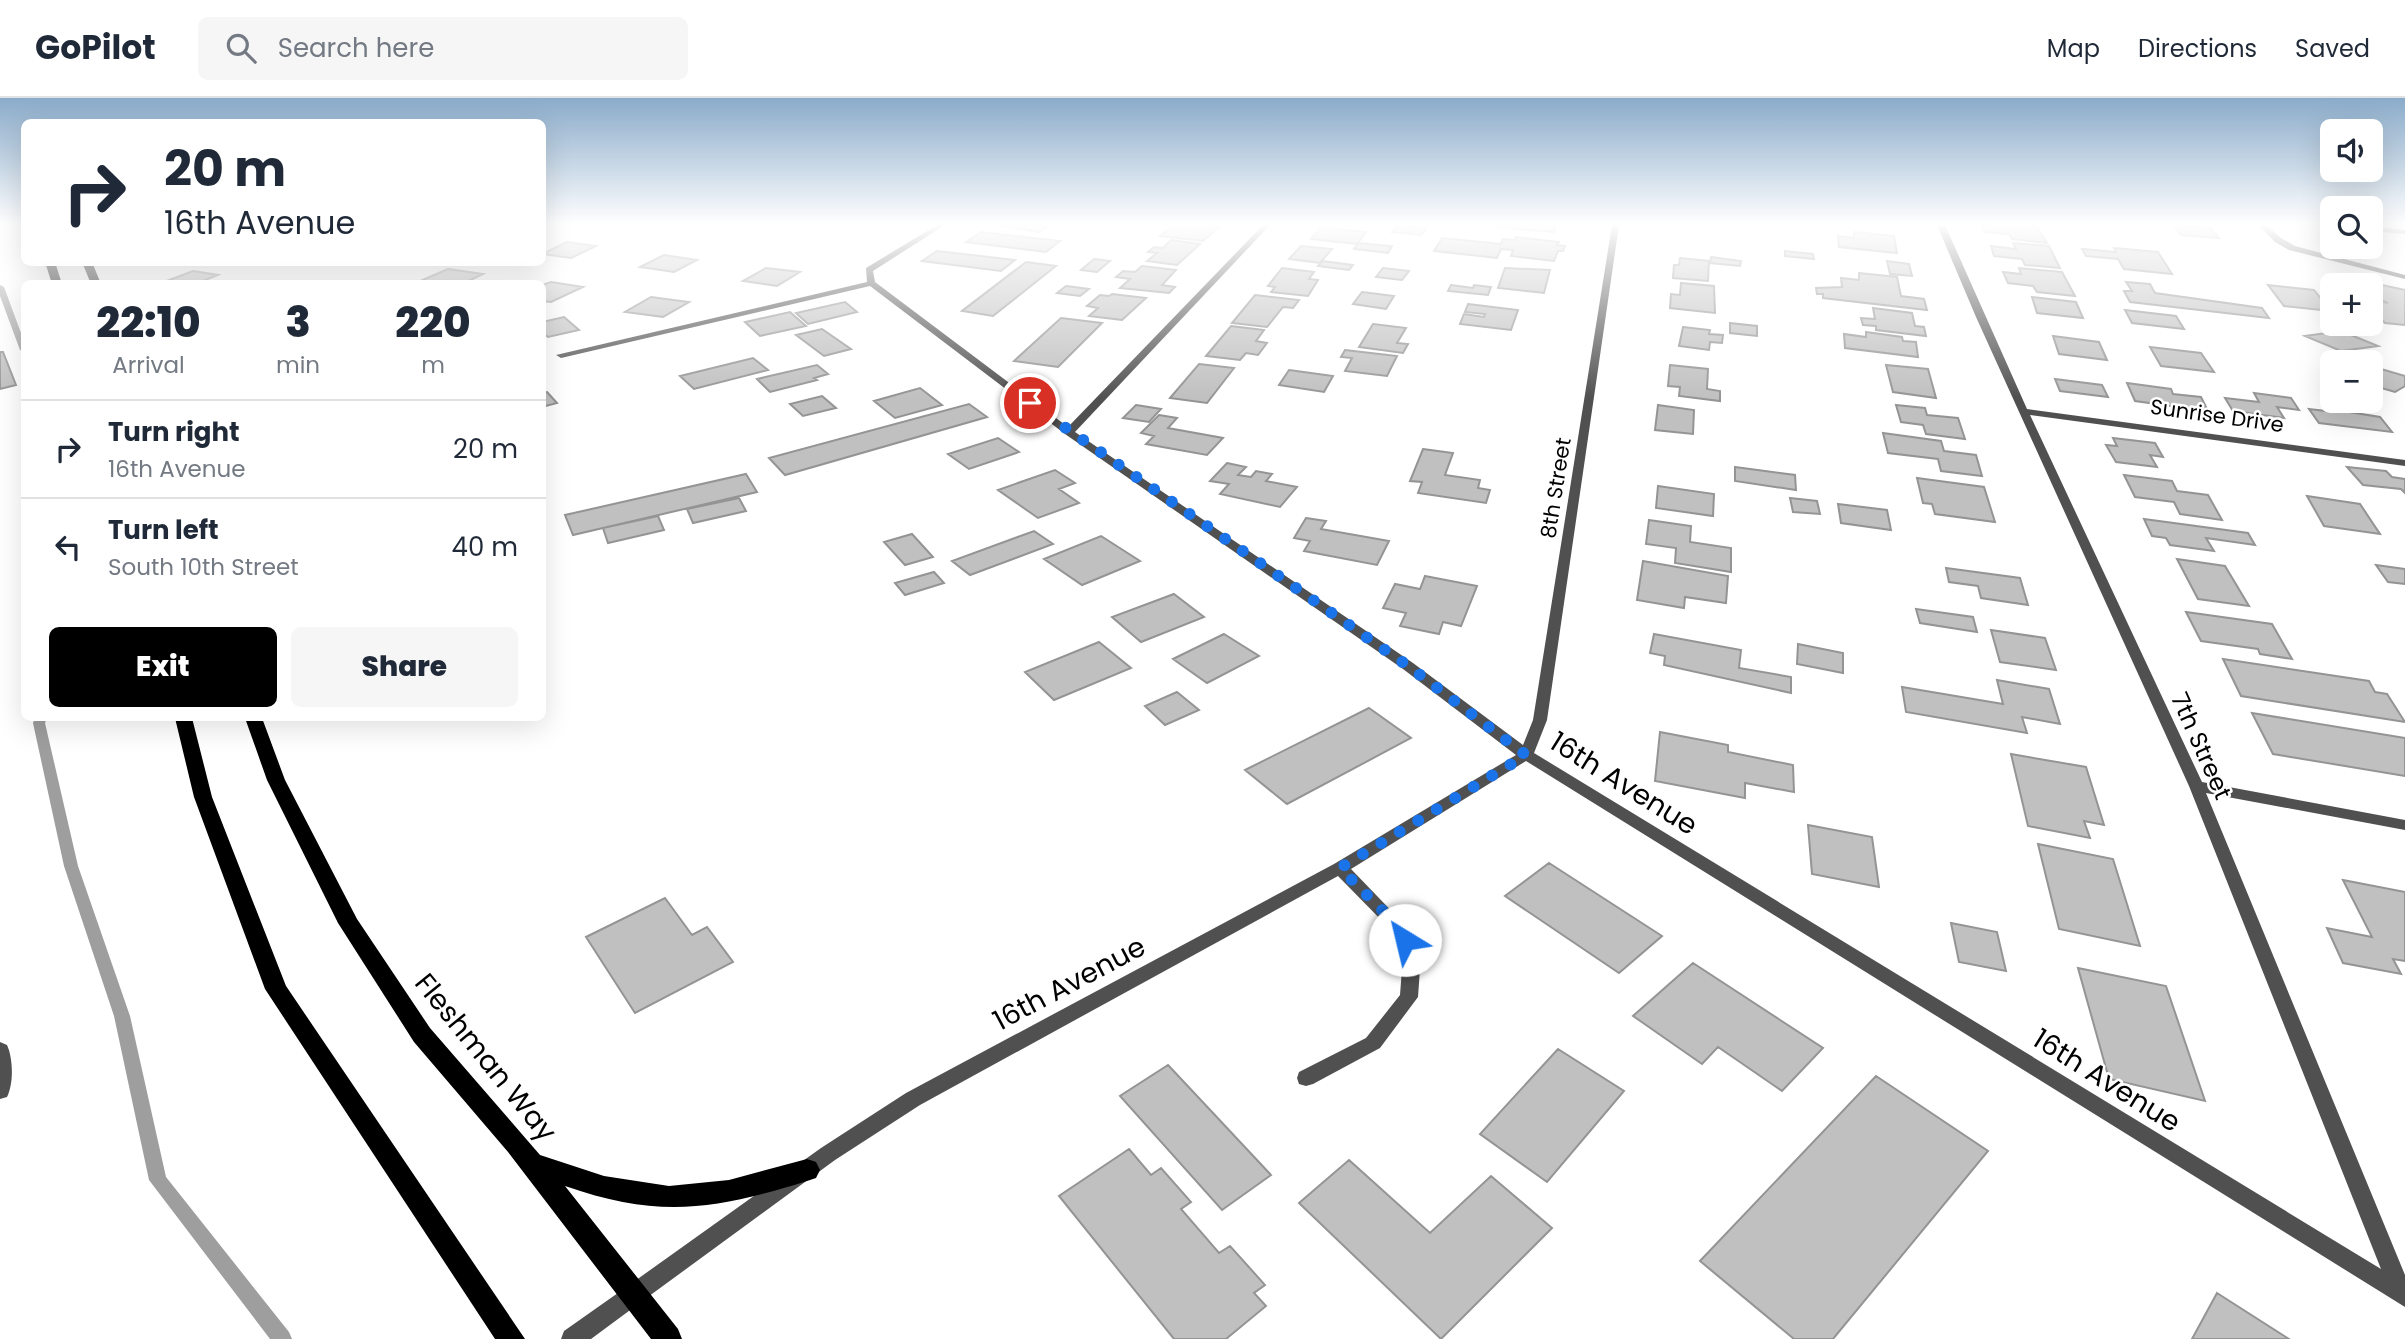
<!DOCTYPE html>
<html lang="en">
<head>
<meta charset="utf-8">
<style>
  body { margin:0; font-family:Poppins,sans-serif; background:#f6f6f7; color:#1f2937; height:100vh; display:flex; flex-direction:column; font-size:26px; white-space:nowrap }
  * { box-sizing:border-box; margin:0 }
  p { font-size:23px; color:#747a83 }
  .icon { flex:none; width:38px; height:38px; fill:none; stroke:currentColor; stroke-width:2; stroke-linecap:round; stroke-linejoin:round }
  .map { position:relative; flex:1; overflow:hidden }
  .panel { position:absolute; left:21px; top:182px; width:525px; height:441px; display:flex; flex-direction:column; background:#fff; border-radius:10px; box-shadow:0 7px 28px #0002 }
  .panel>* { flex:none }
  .guide { position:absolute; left:21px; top:21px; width:525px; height:147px; border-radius:10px; box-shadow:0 7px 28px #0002; background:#fff; color:#1f2937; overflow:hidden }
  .buttons { position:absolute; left:2320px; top:21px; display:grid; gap:14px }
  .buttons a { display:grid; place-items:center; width:63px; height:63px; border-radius:10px; background:#fff; box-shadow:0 7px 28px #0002; font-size:35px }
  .pin { position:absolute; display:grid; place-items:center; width:60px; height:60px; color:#fff; margin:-30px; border:4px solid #fff; border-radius:50%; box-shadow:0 2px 7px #0007 }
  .me { position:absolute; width:77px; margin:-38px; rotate:324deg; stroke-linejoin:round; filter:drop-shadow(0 0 5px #0008) }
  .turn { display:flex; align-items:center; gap:24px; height:147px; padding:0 28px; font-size:32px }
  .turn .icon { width:91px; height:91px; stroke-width:2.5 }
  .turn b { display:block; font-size:49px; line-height:60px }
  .eta { display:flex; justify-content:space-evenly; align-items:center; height:119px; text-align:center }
  .eta b { font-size:42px; font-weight:800; line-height:49px }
  .action { display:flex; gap:14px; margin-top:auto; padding:14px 28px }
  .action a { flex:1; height:80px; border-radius:10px; background:#000; color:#fff; font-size:28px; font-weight:800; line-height:80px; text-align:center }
  .action a+a { background:#f6f6f7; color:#1f2937 }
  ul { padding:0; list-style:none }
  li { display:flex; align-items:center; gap:21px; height:98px; padding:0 28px; border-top:2px solid #e0e1e3 }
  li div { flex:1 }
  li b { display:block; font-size:26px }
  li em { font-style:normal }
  header { display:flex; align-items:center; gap:42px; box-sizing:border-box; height:98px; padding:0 35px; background:#fff; border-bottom:2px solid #e0e1e3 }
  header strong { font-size:33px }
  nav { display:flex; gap:38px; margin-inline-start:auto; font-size:24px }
  .search { width:490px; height:63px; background:#f6f6f7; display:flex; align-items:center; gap:18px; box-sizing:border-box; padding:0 24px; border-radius:10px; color:#747a83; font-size:26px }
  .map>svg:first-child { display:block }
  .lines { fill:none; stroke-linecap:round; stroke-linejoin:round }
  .stream { fill:#9e9e9e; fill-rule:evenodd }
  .building { fill:#c0c0c0; stroke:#949494; stroke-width:2 }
  .minor { fill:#505050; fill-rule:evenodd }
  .tertiary { fill:#505050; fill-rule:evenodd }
  .primary { fill:#000; fill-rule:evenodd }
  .route { stroke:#1a73e8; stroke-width:12; stroke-dasharray:0 21.6 }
  .labels { text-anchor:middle; stroke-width:5; stroke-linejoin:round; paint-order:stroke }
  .far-street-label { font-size:21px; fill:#000; stroke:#fff }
  .street-label { font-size:24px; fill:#000; stroke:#fff }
  .near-street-label { font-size:28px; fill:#000; stroke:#fff }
</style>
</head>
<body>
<header>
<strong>GoPilot</strong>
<div class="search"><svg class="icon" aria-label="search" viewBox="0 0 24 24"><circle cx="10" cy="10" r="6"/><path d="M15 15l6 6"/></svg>Search here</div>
<nav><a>Map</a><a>Directions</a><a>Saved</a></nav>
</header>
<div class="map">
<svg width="2405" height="1241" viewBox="0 0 2405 1241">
  <rect width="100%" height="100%" fill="#fff"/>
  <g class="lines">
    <!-- stream -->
    <path class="stream" d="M 0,187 L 4,189 L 24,243 L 24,254 L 20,252 L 0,198 Z
      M 35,620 L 47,620 L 45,625 L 78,768 L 130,918 L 166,1079 L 289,1234 L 292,1241 L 270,1241 L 149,1082 L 114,918 L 64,768 L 33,625 Z"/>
  </g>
  <!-- building -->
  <path class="building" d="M 997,127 L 1050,127 L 1039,134 Z
    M 1193,127 L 1222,127 L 1203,143 L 1160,138 L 1171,129 L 1188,131 Z
    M 1398,127 L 1399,127 L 1427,130 L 1421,137 L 1392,134 Z
    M 1496,127 L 1556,127 L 1554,134 L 1496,129 Z
    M 1981,127 L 2036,127 L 2047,145 L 2012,141 L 2009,136 L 1985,134 Z
    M 2173,127 L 2210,130 L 2219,140 L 2181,137 Z
    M 1321,129 L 1366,134 L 1357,146 L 1311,141 Z
    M 981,134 L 1060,143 L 1046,154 L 966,144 Z
    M 1854,134 L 1894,138 L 1897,155 L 1839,149 L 1838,138 L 1854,140 Z
    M 1516,139 L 1559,144 L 1557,147 L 1565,148 L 1563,153 L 1558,153 L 1554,163 L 1511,158 L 1513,152 L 1501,151 L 1497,160 L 1434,153 L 1442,140 L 1501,146 L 1503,141 L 1515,142 Z
    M 1171,142 L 1200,146 L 1177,167 L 1147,163 L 1157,155 L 1148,154 L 1154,149 L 1163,150 Z
    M 567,144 L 596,148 L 571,160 L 542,156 Z
    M 1358,145 L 1392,148 L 1388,155 L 1354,151 Z
    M 2013,145 L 2049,148 L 2060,170 L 2025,167 L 2022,161 L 1994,158 L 1991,148 L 2016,151 Z
    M 1301,148 L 1332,151 L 1320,165 L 1289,161 Z
    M 2114,150 L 2158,154 L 2172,176 L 2124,171 L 2118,161 L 2086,158 L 2082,151 L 2116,154 Z
    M 937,153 L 1015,162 L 1001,173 L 922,163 Z
    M 1785,153 L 1813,156 L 1814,161 L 1785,158 Z
    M 664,157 L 697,162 L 674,174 L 640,169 Z
    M 1711,159 L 1741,163 L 1740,168 L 1710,165 Z
    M 1680,160 L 1709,163 L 1708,183 L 1673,180 L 1674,167 L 1679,167 Z
    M 1094,161 L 1110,163 L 1097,174 L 1081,172 Z
    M 1323,163 L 1353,167 L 1349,172 L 1318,168 Z
    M 1887,163 L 1909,166 L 1912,178 L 1890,176 Z
    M 1026,164 L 1056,168 L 993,218 L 962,213 Z
    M 1142,168 L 1176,172 L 1162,187 L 1175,189 L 1169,195 L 1120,190 L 1130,181 L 1116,179 L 1123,173 L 1135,174 Z
    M 766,170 L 800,174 L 777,188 L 743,183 Z
    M 1282,170 L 1314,174 L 1309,181 L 1318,182 L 1308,198 L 1271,194 L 1275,189 L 1268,188 Z
    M 1383,170 L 1409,173 L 1402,182 L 1376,179 Z
    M 1505,170 L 1550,172 L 1544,195 L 1498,190 Z
    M 2019,170 L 2062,174 L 2075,198 L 2037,194 L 2033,188 L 2008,185 L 2003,174 L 2021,176 Z
    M 448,171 L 483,176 L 462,186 L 418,184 Z
    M 193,173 L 218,177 L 195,186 L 169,182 Z
    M 1859,175 L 1897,179 L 1901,198 L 1924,201 L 1927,212 L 1823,200 L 1823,196 L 1817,196 L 1816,190 L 1842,189 L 1841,180 L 1859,182 Z
    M 2346,179 L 2405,192 L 2405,227 L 2385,225 L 2371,212 L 2371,202 L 2388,205 L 2371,198 L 2371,187 L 2346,187 Z
    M 551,184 L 583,189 L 551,204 L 542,203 L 542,187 Z
    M 2126,184 L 2150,186 L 2155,195 L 2262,210 L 2269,220 L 2130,204 L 2124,193 L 2132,193 Z
    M 1681,185 L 1714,188 L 1715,215 L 1670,210 L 1671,196 L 1680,197 Z
    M 1451,187 L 1473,190 L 1474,187 L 1491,189 L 1488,197 L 1448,193 Z
    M 2268,187 L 2314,192 L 2331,213 L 2284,208 Z
    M 1066,188 L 1089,191 L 1080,198 L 1057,195 Z
    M 1362,194 L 1394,198 L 1386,211 L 1353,206 Z
    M 1112,196 L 1146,200 L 1122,222 L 1089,218 L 1098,210 L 1087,208 L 1100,197 L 1109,198 Z
    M 1255,197 L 1299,202 L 1293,210 L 1283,209 L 1267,229 L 1232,225 Z
    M 651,199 L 689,204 L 663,219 L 625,214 Z
    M 2032,199 L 2076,204 L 2083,220 L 2037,215 Z
    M 845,204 L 857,214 L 808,226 L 796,215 Z
    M 1468,206 L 1518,212 L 1511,232 L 1460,226 L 1464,216 L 1484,219 L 1485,216 L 1465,214 Z
    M 1873,210 L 1912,215 L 1915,228 L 1924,229 L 1926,238 L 1876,232 L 1876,228 L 1863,227 L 1861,220 L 1875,221 Z
    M 2125,212 L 2176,218 L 2184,231 L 2132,225 Z
    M 790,214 L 806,228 L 760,238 L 745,224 Z
    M 564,219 L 579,232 L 548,239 L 542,234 L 542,224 Z
    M 1061,220 L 1102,225 L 1058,269 L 1014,263 Z
    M 1730,225 L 1757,228 L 1757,238 L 1730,235 Z
    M 1373,226 L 1406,230 L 1397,245 L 1408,246 L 1403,255 L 1359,249 Z
    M 1231,228 L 1264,232 L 1256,243 L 1267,245 L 1258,257 L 1246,255 L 1240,262 L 1206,258 Z
    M 1683,229 L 1710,232 L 1709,236 L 1723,237 L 1722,245 L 1710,244 L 1709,252 L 1679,248 Z
    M 822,231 L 851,251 L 824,258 L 796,237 Z
    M 2341,233 L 2378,248 L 2341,253 L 2305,238 Z
    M 1866,234 L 1902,239 L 1903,243 L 1916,244 L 1918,259 L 1845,250 L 1844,236 L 1866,239 Z
    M 2053,238 L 2099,244 L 2107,262 L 2059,256 Z
    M 2150,249 L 2201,255 L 2214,274 L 2161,268 Z
    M 1345,252 L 1397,258 L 1387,278 L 1345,273 L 1352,260 L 1341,259 Z
    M 0,254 L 3,254 L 16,287 L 0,291 Z
    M 753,260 L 768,272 L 694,291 L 680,278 Z
    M 1199,266 L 1234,270 L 1207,305 L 1170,300 Z
    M 817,267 L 828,276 L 814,280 L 817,282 L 770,294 L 757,281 Z
    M 1670,267 L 1708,271 L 1707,291 L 1720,293 L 1720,303 L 1679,298 L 1680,289 L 1668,288 Z
    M 1886,267 L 1928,271 L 1936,300 L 1893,294 Z
    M 2371,268 L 2405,278 L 2405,288 L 2395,294 L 2371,287 Z
    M 1289,272 L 1333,278 L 1324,294 L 1279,287 Z
    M 2055,281 L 2102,287 L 2108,299 L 2060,293 Z
    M 2127,285 L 2171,291 L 2173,296 L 2201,299 L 2208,313 L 2135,303 Z
    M 920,290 L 942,307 L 895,320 L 874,303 Z
    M 547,294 L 557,305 L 542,309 L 542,295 Z
    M 2254,295 L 2291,300 L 2299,312 L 2277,309 L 2284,320 L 2233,313 L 2225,300 L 2259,304 Z
    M 822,298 L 836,310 L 803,318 L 790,306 Z
    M 969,306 L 987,319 L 785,377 L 769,360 Z
    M 1136,307 L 1161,311 L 1149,324 L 1123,320 Z
    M 1658,307 L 1694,312 L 1693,336 L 1655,332 Z
    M 1896,307 L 1925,310 L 1927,317 L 1958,320 L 1965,341 L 1926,336 L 1923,327 L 1901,324 Z
    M 2324,310 L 2380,319 L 2392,334 L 2319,325 L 2309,311 L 2326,313 Z
    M 1159,317 L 1177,320 L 1168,330 L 1223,340 L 1207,357 L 1146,346 L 1154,338 L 1141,335 Z
    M 1883,335 L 1941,343 L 1944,353 L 1976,357 L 1982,378 L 1941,373 L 1938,361 L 1888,355 Z
    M 998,340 L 1019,354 L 969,371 L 948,356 Z
    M 2113,340 L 2155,345 L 2163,359 L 2150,357 L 2157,369 L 2116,364 L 2106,347 L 2117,348 Z
    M 1423,351 L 1453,355 L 1445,377 L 1480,382 L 1478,390 L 1490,392 L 1486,405 L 1418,395 L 1422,384 L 1410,383 Z
    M 1227,365 L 1246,369 L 1238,377 L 1251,379 L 1256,373 L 1272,376 L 1266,383 L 1297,389 L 1280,409 L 1220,396 L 1229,386 L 1210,383 Z
    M 1735,369 L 1795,377 L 1796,392 L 1735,383 Z
    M 2347,369 L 2386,373 L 2392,379 L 2405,381 L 2405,395 L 2401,391 L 2363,387 Z
    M 1055,372 L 1075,385 L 1059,391 L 1079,405 L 1038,420 L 998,392 Z
    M 746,376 L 757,394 L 573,437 L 565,417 Z
    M 2124,377 L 2172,383 L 2177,393 L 2208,397 L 2222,422 L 2180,416 L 2174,404 L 2135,399 Z
    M 1917,380 L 1984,389 L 1995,424 L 1935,416 L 1932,406 L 1923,405 Z
    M 1658,388 L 1714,396 L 1713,418 L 1656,410 Z
    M 2307,398 L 2360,406 L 2380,436 L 2324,428 Z
    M 739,400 L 746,413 L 693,425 L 687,411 Z
    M 1790,400 L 1817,403 L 1820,416 L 1793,414 Z
    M 1838,406 L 1887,412 L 1891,432 L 1841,425 Z
    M 658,418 L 664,432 L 608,445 L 603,430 Z
    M 1306,420 L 1326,423 L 1321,431 L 1389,443 L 1377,467 L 1304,453 L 1310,443 L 1294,440 Z
    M 2144,421 L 2248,435 L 2255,447 L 2206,440 L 2214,453 L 2170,447 L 2166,440 L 2152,438 Z
    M 1649,422 L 1691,428 L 1690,444 L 1731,450 L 1731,474 L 1675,465 L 1676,450 L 1646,446 Z
    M 1034,433 L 1053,446 L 970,477 L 952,463 Z
    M 912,436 L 933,459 L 905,467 L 884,444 Z
    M 1101,438 L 1140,463 L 1082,487 L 1044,461 Z
    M 2177,461 L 2225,468 L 2249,508 L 2198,501 Z
    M 1643,463 L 1728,478 L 1726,505 L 1685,499 L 1684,510 L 1637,502 Z
    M 2376,467 L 2405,471 L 2405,486 L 2388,484 Z
    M 1946,470 L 2020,480 L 2028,507 L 1981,500 L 1978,488 L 1949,484 Z
    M 934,474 L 944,485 L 905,497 L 895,485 Z
    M 1425,478 L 1477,488 L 1461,528 L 1443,524 L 1439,536 L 1400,528 L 1406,515 L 1383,510 L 1395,486 L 1420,491 Z
    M 1174,496 L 1204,519 L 1141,544 L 1112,519 Z
    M 1916,511 L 1973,519 L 1977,534 L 1920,525 Z
    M 2186,514 L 2272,526 L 2292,561 L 2260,556 L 2258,551 L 2201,543 Z
    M 1991,532 L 2045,540 L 2056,572 L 2000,564 Z
    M 1224,536 L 1259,558 L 1207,585 L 1173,561 Z
    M 1654,536 L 1741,552 L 1739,570 L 1791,579 L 1791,595 L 1664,567 L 1665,558 L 1650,555 Z
    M 1099,544 L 1131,570 L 1054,602 L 1025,574 Z
    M 1798,546 L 1843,555 L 1843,575 L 1797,566 Z
    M 2223,561 L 2369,583 L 2375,594 L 2387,596 L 2405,624 L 2241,598 Z
    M 1997,582 L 2049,591 L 2060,626 L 2022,619 L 2027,635 L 1906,614 L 1902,589 L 2003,606 Z
    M 1177,594 L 1199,612 L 1165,627 L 1145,608 Z
    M 1369,610 L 1411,640 L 1287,706 L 1245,672 Z
    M 2252,615 L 2405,640 L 2405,678 L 2273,656 Z
    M 1660,634 L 1728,647 L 1728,654 L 1793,667 L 1794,694 L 1745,685 L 1745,700 L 1655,683 Z
    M 2011,656 L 2086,669 L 2104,727 L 2084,723 L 2090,740 L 2028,728 Z
    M 1808,727 L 1872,739 L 1879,789 L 1812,776 Z
    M 2038,746 L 2113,761 L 2140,848 L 2059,831 Z
    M 1549,765 L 1662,838 L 1619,875 L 1505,798 Z
    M 2343,782 L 2405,794 L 2405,863 L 2393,861 L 2401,876 L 2343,865 L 2327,830 L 2372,839 Z
    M 665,800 L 692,837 L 707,829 L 733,864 L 635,915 L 586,839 Z
    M 1951,825 L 1997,834 L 2006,873 L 1959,864 Z
    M 1693,865 L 1823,950 L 1782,993 L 1718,949 L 1702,966 L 1633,918 Z
    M 2078,870 L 2166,888 L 2205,1003 L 2109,981 Z
    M 1558,951 L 1624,993 L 1547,1084 L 1480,1036 Z
    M 1168,967 L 1271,1077 L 1222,1112 L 1120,998 Z
    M 1876,978 L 1988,1053 L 1833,1241 L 1794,1241 L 1700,1163 Z
    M 1129,1051 L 1151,1077 L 1161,1070 L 1191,1104 L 1181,1111 L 1219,1155 L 1230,1148 L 1265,1187 L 1254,1195 L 1266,1208 L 1226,1241 L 1174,1241 L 1059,1098 Z
    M 1349,1062 L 1430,1135 L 1491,1078 L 1552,1130 L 1441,1241 L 1299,1105 Z
    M 2217,1195 L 2289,1241 L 2192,1241 Z"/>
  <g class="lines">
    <!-- minor -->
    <path class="minor" d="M 937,127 L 945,127 L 873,173 L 875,184 L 1068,329 L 1263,127 L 1270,127 L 1075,334 L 1413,565 L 1523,647 L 1533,622 L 1612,127 L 1619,127 L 1547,622 L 1534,655 L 2381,1171 L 2189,688 L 1976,219 L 1937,127 L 1945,127 L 2027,311 L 2405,362 L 2405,368 L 2030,317 L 2202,684 L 2405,722 L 2405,732 L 2206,695 L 2405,1177 L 2405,1209 L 1526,663 L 1351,771 L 1406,828 L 1421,857 L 1418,899 L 1380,950 L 1313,986 L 1306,988 L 1299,986 L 1297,980 L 1299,974 L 1366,940 L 1400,897 L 1403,857 L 1391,832 L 1338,778 L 920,1007 L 835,1062 L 641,1204 L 633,1207 L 625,1204 L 622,1197 L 625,1190 L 821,1050 L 906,995 L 1334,766 L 1516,657 L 1403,571 L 1065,336 L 870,188 L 561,260 L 556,257 L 867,184 L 866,170 Z
      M 2258,127 L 2266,127 L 2281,140 L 2295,148 L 2405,177 L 2405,181 L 2289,152 L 2275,144 Z
      M 2311,127 L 2333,127 L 2333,130 Z
      M 2371,129 L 2405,132 L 2405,136 L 2371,133 Z"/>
    <!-- tertiary -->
    <path class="tertiary" d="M 0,944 L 7,947 C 13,960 14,985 7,999 L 0,1001 Z
      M 633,1187 L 641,1190 L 644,1197 L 641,1204 L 591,1241 L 561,1241 L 564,1233 L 625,1190 Z"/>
    <!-- primary -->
    <path class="primary" d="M 45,164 L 55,164 L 62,186 L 52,186 Z
      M 82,164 L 92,164 L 101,186 L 91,186 Z
      M 175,620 L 192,620 L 212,699 L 286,888 L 525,1241 L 495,1241 L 265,891 L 194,699 Z
      M 245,620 L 262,620 L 285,682 L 357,821 L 430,930 L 540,1057 L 604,1078 L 669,1088 L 729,1082 L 807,1061 L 816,1064 L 820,1072 L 816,1080 L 807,1083 C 714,1112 659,1121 565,1088 L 678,1231 L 682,1241 L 651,1241 L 508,1054 L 414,944 L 338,825 L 267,682 Z"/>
  </g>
  <!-- sky -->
  <linearGradient id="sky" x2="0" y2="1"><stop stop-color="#8aabca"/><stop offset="0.42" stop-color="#fff"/><stop offset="1" stop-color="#fff" stop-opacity="0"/></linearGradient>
  <rect width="2405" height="300" fill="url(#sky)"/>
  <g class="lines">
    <!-- route -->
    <path class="route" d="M 1030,305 L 1408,568 L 1526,657 L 1340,770 L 1398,828 L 1405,842"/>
  </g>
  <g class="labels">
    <!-- far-street labels -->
    <g class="far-street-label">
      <text transform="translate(2217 318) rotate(8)" y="7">Sunrise Drive</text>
      <text transform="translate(1556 390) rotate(-81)" y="7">8th Street</text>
    </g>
    <!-- street labels -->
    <g class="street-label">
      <text transform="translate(2201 648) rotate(66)" y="8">7th Street</text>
    </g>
    <!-- near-street labels -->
    <g class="near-street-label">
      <text transform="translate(1624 685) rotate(32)" y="10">16th Avenue</text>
      <text transform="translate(1069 885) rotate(-28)" y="10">16th Avenue</text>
      <text transform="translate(486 959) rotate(51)" y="10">Fleshman Way</text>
      <text transform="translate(2107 982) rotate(32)" y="10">16th Avenue</text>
    </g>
  </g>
</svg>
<div class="buttons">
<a><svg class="icon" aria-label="sound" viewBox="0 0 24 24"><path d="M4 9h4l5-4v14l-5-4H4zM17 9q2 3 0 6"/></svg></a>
<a><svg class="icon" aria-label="search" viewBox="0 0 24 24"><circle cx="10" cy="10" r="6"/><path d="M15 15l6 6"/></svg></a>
<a>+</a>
<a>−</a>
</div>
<div class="pin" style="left:1030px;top:305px;background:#d93025"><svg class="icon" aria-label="arrive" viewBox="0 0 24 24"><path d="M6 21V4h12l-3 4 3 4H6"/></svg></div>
<svg class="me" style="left:1405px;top:842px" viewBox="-20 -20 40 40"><circle r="19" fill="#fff"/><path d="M0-13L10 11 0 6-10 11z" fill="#1a73e8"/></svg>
<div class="guide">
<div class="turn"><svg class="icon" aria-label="right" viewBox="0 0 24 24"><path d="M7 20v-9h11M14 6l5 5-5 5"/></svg><div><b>20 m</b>16th Avenue</div></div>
</div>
<section class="panel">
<div class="eta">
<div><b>22:10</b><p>Arrival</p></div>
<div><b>3</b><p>min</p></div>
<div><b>220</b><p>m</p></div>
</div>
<ul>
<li><svg class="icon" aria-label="right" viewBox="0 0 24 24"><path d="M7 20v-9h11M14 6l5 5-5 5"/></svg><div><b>Turn right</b><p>16th Avenue</p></div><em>20 m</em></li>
<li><svg class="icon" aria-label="left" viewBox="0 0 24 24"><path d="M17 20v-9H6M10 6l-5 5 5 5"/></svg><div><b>Turn left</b><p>South 10th Street</p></div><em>40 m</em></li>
</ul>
<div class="action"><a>Exit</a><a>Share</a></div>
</section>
</div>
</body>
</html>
